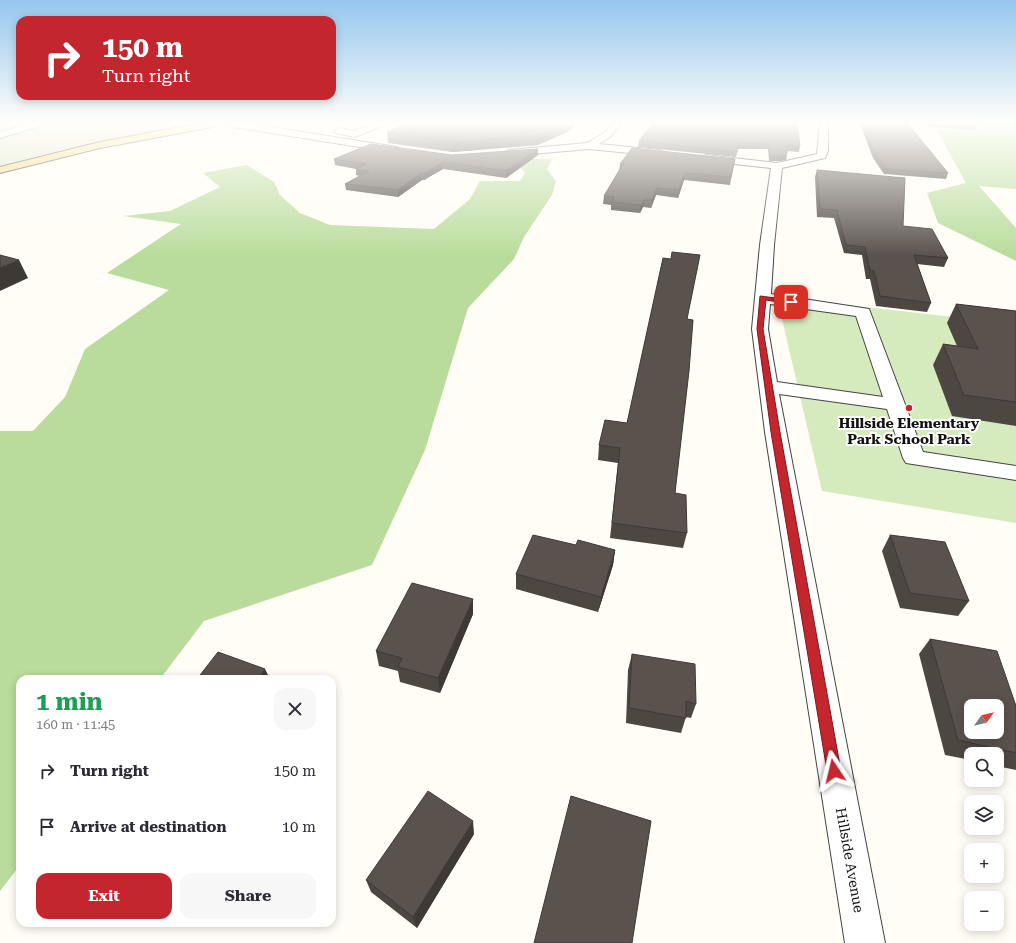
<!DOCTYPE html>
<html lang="en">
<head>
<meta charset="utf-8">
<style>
  body { margin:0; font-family:"Roboto Serif",serif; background:#f7f7f7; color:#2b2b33; height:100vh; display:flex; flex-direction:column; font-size:15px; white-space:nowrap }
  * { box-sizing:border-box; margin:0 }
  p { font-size:13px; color:#7c7c81 }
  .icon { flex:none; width:22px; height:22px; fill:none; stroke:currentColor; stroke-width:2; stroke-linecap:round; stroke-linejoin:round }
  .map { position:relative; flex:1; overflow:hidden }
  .drawer { position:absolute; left:16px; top:675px; width:320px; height:252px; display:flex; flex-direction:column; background:#fff; border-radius:12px; box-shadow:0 2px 10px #0003 }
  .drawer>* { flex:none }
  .guide { position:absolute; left:16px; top:16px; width:320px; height:84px; border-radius:12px; box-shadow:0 2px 10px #0003; background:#c4262e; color:#fff; overflow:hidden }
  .needle { width:26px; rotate:56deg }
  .controls { position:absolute; left:964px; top:699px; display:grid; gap:8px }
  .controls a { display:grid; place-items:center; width:40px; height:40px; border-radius:8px; background:#fff; box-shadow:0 2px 10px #0003; font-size:20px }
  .pin { position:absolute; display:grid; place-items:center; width:34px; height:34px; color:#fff; margin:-17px; border-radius:8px; box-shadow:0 2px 6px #0006 }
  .me { position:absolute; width:44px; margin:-22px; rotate:350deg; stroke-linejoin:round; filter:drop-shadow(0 0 3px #0008) }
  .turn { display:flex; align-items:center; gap:14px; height:84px; padding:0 20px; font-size:18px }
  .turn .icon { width:52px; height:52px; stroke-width:2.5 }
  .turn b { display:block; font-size:28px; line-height:34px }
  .round { display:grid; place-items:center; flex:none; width:42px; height:42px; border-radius:12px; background:#f7f7f7 }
  .head { display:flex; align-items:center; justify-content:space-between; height:68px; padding:0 20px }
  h1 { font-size:24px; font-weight:700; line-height:30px; color:#1e9e55 }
  .button { display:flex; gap:8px; margin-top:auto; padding:8px 20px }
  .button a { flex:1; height:46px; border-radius:12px; background:#c4262e; color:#fff; font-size:16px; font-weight:700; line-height:46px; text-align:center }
  .button a+a { background:#f7f7f7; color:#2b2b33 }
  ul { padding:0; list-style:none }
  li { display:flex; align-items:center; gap:12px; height:56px; padding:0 20px }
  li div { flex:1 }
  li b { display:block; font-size:15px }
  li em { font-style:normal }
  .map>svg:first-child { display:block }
  .green { fill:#d5ebbd }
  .forest { fill:#b9dc9c }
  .cemetery { fill:#d9e3c4 }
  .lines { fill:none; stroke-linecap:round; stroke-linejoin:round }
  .minor-casing { stroke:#444; stroke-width:2 }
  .major-casing { stroke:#222; stroke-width:2 }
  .minor { fill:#fff; fill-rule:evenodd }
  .major { fill:#f9d66b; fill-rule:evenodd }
  .wall { fill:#4d4742 }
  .shaded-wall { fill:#3f3936 }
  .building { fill:#5a524d; stroke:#3f3936; fill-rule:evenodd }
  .route { fill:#c4262e; stroke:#7f191e }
  .poi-dot { fill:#c4262e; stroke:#fff; stroke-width:1.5 }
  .labels { text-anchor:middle; stroke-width:4; stroke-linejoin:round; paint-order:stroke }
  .poi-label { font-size:14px; font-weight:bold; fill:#111; stroke:#fff }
  .street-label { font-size:14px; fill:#111; stroke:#fff }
</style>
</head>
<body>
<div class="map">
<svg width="1016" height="943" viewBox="0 0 1016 943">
  <rect width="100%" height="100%" fill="#fffdf5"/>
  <!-- green -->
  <path class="green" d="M 784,298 L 1016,324 L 1016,523 L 822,491 L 782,319 Z"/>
  <!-- forest -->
  <path class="forest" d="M 963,124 L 1016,124 L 1016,189 L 979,186 L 1016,228 L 1016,261 L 938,223 L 927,193 L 966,183 L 936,129 L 981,130 L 977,126 Z
    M 528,159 L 552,159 L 547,169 L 556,181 L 552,195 L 524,237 L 514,259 L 468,308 L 425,450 L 372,565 L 204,621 L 160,679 L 20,679 L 20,865 L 0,891 L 0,431 L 33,431 L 65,397 L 85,349 L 169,290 L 107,273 L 181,224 L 123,216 L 170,211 L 220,187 L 203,173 L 247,165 L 274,182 L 280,195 L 300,213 L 330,225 L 434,229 L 470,199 L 480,181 L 520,181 L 525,173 L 513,160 Z"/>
  <!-- cemetery -->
  <path class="cemetery" d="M 0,124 L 213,124 L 155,135 L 0,170 Z"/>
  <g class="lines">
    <defs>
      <path id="minor" d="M 30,124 L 46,124 L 0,138 L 0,132 Z
        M 229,124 L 253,124 L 397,147 L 402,150 L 397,153 L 233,127 Z
        M 373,124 L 387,124 L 355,137 L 336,133 L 334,131 L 339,128 L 354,131 Z
        M 612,124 L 621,124 L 610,137 L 599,144 L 660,150 L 665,153 L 660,156 L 589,149 L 509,156 L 504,153 L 509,150 L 587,143 L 604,133 Z
        M 820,124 L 828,124 L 828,151 L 825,158 L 782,168 L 774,245 L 771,294 L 869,309 L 923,452 L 1016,466 L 1016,480 L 906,463 L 903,458 L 887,409 L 779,394 L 885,943 L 845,943 L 765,432 L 752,329 L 760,245 L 771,168 L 706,161 L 701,158 L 706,155 L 777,163 L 817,154 ZM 770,304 L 856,316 L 883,397 L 777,382 L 768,329 Z"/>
      <path id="major" d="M 196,124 L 217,124 L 213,127 L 100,148 L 0,173 L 0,167 L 100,142 Z"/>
    </defs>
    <!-- minor casing -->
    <use href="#minor" class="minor-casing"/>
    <!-- major casing -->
    <use href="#major" class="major-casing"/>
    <!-- minor -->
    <use href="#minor" class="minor"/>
    <!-- major -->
    <use href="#major" class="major"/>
  </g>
  <!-- wall -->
  <path class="wall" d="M 406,124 L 578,124 L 569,131 L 538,145 L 452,152 L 388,143 L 387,132 Z
    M 652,124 L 800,146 L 799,152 L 787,151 L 786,160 L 777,161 L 769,161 L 768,149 L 738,149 L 736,157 L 638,147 L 639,141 Z
    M 860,124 L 908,124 L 948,173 L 946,179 L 884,174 L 873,158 Z
    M 929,124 L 976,124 L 977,125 L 975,130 L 929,127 Z
    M 538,149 L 538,155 L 506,178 L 443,169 L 424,180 L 422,180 L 398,197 L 346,190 L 345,184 L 360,176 L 356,175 L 356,169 L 335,165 L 334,159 L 452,155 Z
    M 735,159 L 730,185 L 684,180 L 678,198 L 656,195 L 651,208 L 643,207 L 640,213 L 611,210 L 611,205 L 603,204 L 604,196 L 619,171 L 620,164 Z
    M 817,170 L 903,226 L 948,258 L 944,267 L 917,264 L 931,303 L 927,312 L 876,306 L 870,279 L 866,279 L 862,255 L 844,253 L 834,218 L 817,217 L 815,177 Z
    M 671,259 L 687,319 L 675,493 L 687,533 L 683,548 L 610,538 L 618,463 L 598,460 L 599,445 L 627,423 Z
    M 956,304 L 1016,311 L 1016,426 L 952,416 L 933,365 L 943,344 L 957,346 L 947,323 Z
    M 890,535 L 969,601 L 958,616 L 900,608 L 882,551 Z
    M 615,550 L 613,565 L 598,612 L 516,589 L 516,574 Z
    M 473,599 L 473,614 L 440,693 L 400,682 L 398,671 L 379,666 L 376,651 Z
    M 930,639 L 1016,706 L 1016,770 L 997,766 L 997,754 L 971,754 L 971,760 L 945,755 L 919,654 Z
    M 632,654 L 696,704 L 691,718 L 686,717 L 681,733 L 626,723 L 628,670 Z
    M 474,834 L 417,928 L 371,892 L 366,880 Z"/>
  <!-- shaded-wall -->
  <path class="shaded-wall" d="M 562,124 L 578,124 L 569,131 L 538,145 L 452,152 L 452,142 Z
    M 538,149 L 538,155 L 506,178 L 506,171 Z
    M 787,154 L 786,160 L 777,161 L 778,156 Z
    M 443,162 L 443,169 L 424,180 L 423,174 Z
    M 421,173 L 422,180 L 398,197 L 398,190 Z
    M 685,173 L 684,180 L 678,198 L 679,190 Z
    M 657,188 L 656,195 L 651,208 L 652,200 Z
    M 644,200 L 643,207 L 640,213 L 641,205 Z
    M 19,260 L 28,278 L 0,291 L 0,268 Z
    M 615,550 L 613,565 L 598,612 L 601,597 Z
    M 473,599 L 473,614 L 440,693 L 438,678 Z
    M 265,669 L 270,679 L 258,679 Z
    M 473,821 L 474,834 L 417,928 L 413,917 Z"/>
  <!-- building -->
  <path class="building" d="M 406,124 L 562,124 L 539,135 L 452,142 L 387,132 Z
    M 652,124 L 797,124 L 800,146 L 787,145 L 787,154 L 778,156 L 770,155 L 769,144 L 739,143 L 737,152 L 639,141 Z
    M 863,124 L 908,124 L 948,173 L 886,169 L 875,153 Z
    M 962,124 L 976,124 L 977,125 Z
    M 371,144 L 452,155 L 538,149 L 506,171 L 443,162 L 423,174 L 421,173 L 398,190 L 345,184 L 369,171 L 356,169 L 366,164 L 334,159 Z
    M 632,148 L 735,159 L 731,177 L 685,173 L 679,190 L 657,188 L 652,200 L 644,200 L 641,205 L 612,202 L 614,197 L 604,196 L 623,164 L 620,164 Z
    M 817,170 L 905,178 L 903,226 L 932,229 L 948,258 L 914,255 L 931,303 L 880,296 L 874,271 L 870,270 L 865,247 L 846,245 L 837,210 L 820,209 Z
    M 672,252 L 700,255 L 687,319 L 693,320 L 689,371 L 675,493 L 686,495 L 687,533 L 612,523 L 620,448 L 599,445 L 605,420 L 627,423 L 663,258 L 671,259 Z
    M 0,255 L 19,260 L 0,268 Z
    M 956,304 L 1016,311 L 1016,402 L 964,395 L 943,344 L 978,349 Z
    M 533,535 L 576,545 L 578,540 L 615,550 L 601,597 L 516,574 Z
    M 890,535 L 945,542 L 969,601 L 910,593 Z
    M 412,583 L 473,599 L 438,678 L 398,667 L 402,658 L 376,651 Z
    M 930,639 L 997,651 L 1016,706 L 1016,753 L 958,740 ZM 971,706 L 997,706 L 997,732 L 971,732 Z
    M 218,652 L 265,669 L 258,679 L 197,679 Z
    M 632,654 L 695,664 L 696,704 L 686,701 L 686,718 L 629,708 Z
    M 428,791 L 473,821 L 413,917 L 366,880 Z
    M 571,796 L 651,821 L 632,943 L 534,943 Z"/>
  <!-- sky -->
  <linearGradient id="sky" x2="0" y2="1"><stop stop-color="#95c6ee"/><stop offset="0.48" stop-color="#fffefa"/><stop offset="1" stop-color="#fffefa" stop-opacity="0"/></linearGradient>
  <rect width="1016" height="256" fill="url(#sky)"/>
  <!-- route -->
  <path class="route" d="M 760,296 L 791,300 L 794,302 L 791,304 L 766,300 L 763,329 L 780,432 L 841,771 L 839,775 L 834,777 L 829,775 L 827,771 L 771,432 L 757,329 Z"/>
  <!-- markers -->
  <circle class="poi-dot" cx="909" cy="408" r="4"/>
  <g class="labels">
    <!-- poi labels -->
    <g class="poi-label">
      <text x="909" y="428">Hillside Elementary<tspan x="909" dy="16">Park School Park</tspan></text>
    </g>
    <!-- street labels -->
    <g class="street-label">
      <text transform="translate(850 860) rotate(80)" y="5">Hillside Avenue</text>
    </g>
  </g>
</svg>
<div class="controls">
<a><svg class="needle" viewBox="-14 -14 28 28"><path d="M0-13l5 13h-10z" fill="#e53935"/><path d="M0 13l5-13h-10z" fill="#7c7c81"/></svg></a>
<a><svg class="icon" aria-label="search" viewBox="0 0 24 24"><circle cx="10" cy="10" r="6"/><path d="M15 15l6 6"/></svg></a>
<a><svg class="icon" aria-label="layers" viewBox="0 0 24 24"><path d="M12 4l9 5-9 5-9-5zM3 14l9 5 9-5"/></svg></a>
<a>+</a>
<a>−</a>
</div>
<div class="pin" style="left:791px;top:302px;background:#d93025"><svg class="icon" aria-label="arrive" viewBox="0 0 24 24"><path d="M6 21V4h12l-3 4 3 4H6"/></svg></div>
<svg class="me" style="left:834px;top:771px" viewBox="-20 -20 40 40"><path d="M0-17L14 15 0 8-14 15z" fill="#c4262e" stroke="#fff" stroke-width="4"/></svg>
<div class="guide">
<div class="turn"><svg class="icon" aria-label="right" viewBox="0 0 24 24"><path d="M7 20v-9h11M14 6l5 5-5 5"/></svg><div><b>150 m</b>Turn right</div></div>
</div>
<section class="drawer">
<div class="head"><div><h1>1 min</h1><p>160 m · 11:45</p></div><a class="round"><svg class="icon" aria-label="close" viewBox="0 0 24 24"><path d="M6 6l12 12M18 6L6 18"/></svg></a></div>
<ul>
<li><svg class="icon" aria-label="right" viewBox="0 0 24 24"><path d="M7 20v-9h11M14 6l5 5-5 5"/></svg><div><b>Turn right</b></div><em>150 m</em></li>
<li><svg class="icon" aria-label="arrive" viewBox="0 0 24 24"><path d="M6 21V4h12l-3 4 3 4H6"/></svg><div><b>Arrive at destination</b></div><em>10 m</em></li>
</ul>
<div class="button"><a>Exit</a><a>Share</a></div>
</section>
</div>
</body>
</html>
